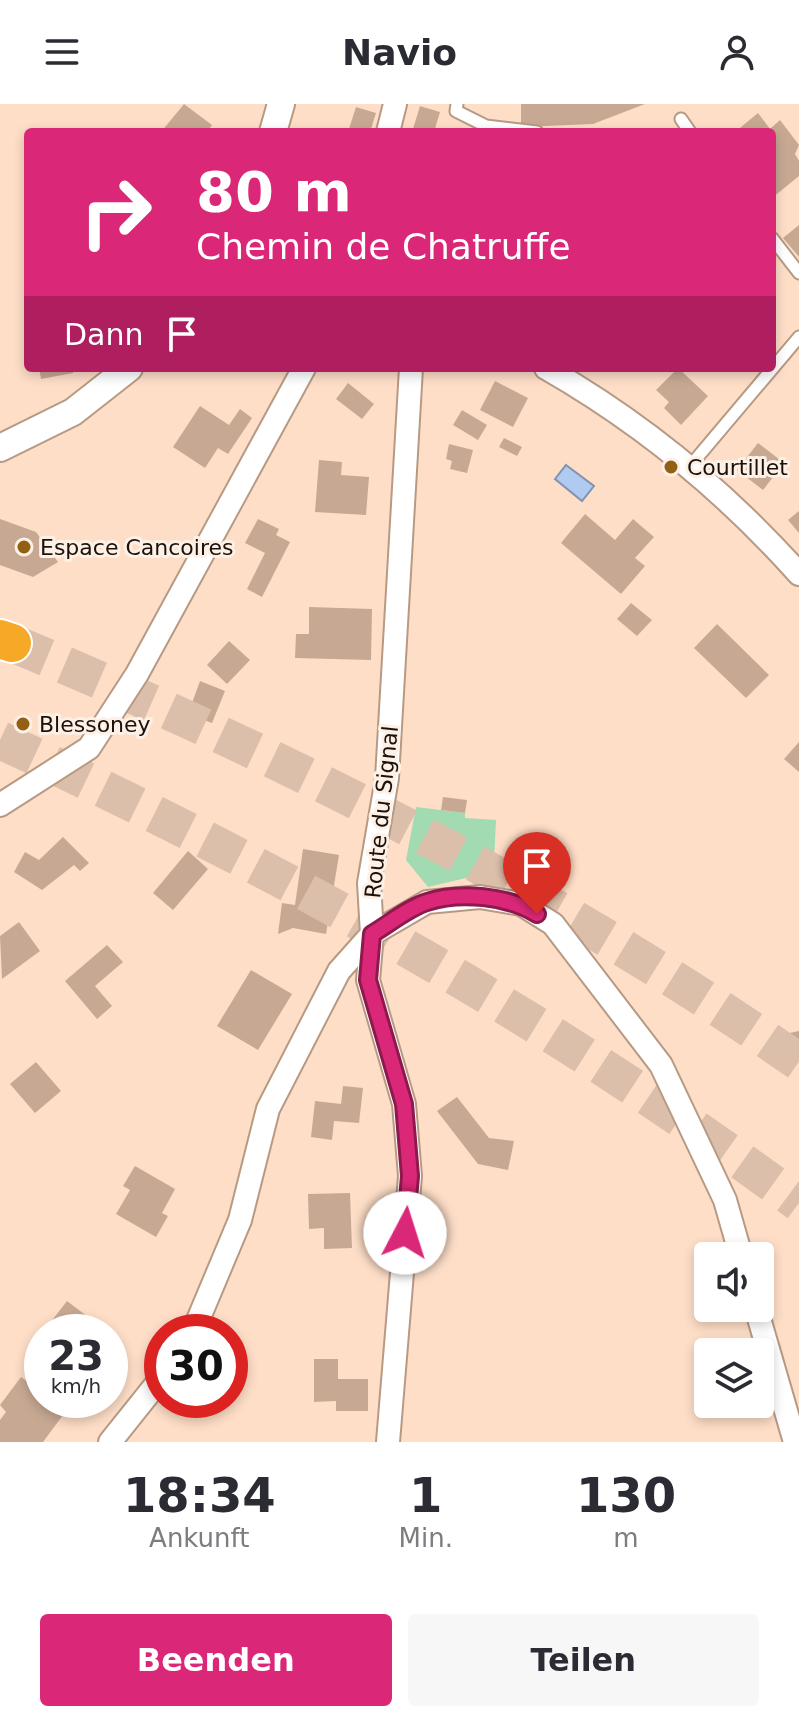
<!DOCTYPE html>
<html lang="de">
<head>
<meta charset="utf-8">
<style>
  body { margin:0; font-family:"DejaVu Sans",sans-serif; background:#f7f7f7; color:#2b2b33; height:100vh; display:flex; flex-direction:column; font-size:30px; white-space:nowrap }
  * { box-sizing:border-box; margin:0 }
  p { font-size:26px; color:#7c7c81 }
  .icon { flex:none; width:44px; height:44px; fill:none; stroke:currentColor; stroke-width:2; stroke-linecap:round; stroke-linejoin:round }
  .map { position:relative; height:1338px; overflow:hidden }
  .panel { display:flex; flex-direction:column; background:#fff; flex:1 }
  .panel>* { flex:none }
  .top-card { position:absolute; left:24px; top:24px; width:752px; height:244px; border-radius:8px; box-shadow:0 4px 12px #0003; background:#db2777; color:#fff; overflow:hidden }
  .fabs { position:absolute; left:694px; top:1138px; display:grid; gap:16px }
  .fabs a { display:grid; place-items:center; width:80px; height:80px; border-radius:8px; background:#fff; box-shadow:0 4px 12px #0003; font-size:40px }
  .speed { position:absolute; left:24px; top:1210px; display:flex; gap:16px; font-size:40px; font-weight:700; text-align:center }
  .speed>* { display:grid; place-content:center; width:104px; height:104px; border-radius:50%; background:#fff; box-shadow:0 4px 12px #0003; line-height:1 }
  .speed small { font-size:20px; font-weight:400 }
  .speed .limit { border:12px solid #d22; background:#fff; color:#111 }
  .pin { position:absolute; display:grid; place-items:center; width:68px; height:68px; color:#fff; margin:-82px -34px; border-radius:50% 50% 50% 0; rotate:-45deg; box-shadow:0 0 8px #0007 }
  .pin .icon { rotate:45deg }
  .me { position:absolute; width:88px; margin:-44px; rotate:5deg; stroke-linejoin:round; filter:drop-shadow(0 0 6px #0008) }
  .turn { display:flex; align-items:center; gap:28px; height:168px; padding:0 40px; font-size:36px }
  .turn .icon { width:104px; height:104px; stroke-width:2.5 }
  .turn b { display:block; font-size:56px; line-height:68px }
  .then { display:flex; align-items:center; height:76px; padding:0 40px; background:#0003; gap:16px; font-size:30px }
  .eta { display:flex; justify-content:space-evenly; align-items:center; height:136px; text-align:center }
  .eta b { font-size:48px; font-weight:600; line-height:56px }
  .primary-button { display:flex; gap:16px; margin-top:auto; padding:16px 40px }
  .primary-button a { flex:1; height:92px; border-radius:8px; background:#db2777; color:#fff; font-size:32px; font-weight:600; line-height:92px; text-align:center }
  .primary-button a+a { background:#f7f7f7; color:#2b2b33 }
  header { display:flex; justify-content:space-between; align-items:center; height:104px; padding:0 40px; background:#fff; font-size:36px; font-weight:600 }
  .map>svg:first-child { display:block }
  .green { fill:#a2dab2 }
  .water { fill:#afcbf2; stroke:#8393ac; stroke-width:2 }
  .building { fill:#c7a993 }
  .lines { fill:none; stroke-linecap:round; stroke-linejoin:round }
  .motorway-tunnel { stroke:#dcbfaa; stroke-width:38; stroke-dasharray:38 19; stroke-linecap:butt }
  .service-casing { stroke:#b79a84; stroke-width:15 }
  .minor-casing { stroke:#b79a84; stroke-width:26 }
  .tertiary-casing { stroke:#b79a84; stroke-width:30 }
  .motorway-casing { stroke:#fff; stroke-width:42 }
  .service { stroke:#fff; stroke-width:11 }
  .minor { stroke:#fff; stroke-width:22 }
  .tertiary { stroke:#fff; stroke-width:26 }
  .motorway { stroke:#f6a827; stroke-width:38 }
  .route-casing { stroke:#8e194d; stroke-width:20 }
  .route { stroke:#db2777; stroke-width:14 }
  .poi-dot { fill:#935f12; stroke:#fdf0e6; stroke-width:3 }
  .labels { text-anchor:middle; stroke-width:6; stroke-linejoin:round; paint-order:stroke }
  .poi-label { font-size:22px; fill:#1c1109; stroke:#fdf0e6; text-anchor:start }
  .street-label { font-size:22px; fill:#1c1109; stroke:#fdf0e6 }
</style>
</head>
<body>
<header><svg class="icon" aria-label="menu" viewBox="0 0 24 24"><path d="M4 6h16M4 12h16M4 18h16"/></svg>Navio<svg class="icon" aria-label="person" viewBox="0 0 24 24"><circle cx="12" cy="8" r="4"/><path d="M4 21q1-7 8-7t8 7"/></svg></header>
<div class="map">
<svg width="799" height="1338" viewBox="0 0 799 1338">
  <rect width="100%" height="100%" fill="#fedec7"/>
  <!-- green -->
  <path class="green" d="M 416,703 L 465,709 L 465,714 L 496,716 L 493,778 L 466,774 L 428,783 L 406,756 Z"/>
  <!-- water -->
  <path class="water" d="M 566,361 L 594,382 L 582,397 L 555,375 Z"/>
  <!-- building -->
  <path class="building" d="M 184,0 L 212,21 L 207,28 L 161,28 Z
    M 521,0 L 645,0 L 593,20 L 521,23 Z
    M 420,2 L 440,8 L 434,28 L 413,25 Z
    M 356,3 L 376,9 L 370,28 L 348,28 Z
    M 758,9 L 770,25 L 780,16 L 799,41 L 795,50 L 799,57 L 799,72 L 772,94 L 772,28 L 735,28 Z
    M 799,121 L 799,153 L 783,134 Z
    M 39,264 L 73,264 L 73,269 L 41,275 Z
    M 678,264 L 708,292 L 681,321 L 664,304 L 669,298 L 656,286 Z
    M 495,277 L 528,294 L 513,323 L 480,306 Z
    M 348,279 L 374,300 L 362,315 L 336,295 Z
    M 200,302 L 229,321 L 240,305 L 252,314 L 228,350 L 218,344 L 205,364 L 173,343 Z
    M 462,306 L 487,321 L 478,336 L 453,321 Z
    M 504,334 L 522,343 L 517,352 L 499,343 Z
    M 758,339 L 784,359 L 763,386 L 737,366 Z
    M 449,340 L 473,346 L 467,369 L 450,365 L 452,357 L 446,355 Z
    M 319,356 L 342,358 L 341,371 L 369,373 L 366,411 L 315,408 Z
    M 799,407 L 799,429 L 788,416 Z
    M 585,410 L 615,436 L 633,415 L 654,433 L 635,454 L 645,462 L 621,490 L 561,439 Z
    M 0,415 L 36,428 L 58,458 L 33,473 L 0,461 Z
    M 258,415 L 279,425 L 276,431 L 290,438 L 262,493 L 247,485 L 265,449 L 245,439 Z
    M 631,499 L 652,516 L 637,532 L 617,515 Z
    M 309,503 L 372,505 L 371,556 L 295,554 L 296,530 L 309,530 Z
    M 717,520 L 769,571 L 746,594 L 694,544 Z
    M 229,537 L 250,556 L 227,580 L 207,561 Z
    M 200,577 L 225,587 L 212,619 L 188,610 Z
    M 799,638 L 799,668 L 784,655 Z
    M 443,693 L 467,696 L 465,709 L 441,706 Z
    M 63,733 L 89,759 L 80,767 L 74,761 L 42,786 L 14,768 L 25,748 L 39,756 Z
    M 303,745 L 339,751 L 326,830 L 293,824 L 278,830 L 282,799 L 295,801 Z
    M 188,747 L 208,765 L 173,806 L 153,789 Z
    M 19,818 L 40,847 L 2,875 L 0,832 Z
    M 107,841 L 123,858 L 95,882 L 112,902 L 97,915 L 65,877 Z
    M 251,866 L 292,890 L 258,946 L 217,922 Z
    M 799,927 L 799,949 L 791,951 L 785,930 Z
    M 36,958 L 61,987 L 35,1009 L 10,980 Z
    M 343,982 L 363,984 L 359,1019 L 334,1017 L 332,1036 L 311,1033 L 315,997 L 341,1000 Z
    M 457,993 L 489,1034 L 514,1037 L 508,1066 L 478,1060 L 437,1007 Z
    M 135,1062 L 175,1085 L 162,1109 L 168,1112 L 156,1133 L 116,1110 L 130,1086 L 123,1082 Z
    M 350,1089 L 352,1144 L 324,1145 L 324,1124 L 309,1125 L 308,1090 Z
    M 67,1197 L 108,1228 L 43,1228 Z
    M 314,1255 L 338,1255 L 338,1275 L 368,1275 L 368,1307 L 336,1307 L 336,1297 L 314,1298 Z
    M 21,1273 L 42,1288 L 42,1296 L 52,1296 L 66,1307 L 43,1338 L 0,1338 L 0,1316 L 6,1308 L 0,1301 Z"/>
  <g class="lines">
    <!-- motorway-tunnel -->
    <path class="motorway-tunnel" d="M 12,539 C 282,651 559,791 799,958
      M 0,636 C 281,766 550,914 799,1099"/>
    <defs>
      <path id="service" d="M 457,0 L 456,7 L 486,22 L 537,28
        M 681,15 L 690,28
        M 772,134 L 799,169
        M 691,361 L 799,233"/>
      <path id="minor" d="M 388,28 L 395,0
        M 546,264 C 642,319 725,387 799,470
        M 0,701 L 89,644 L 137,570 L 304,264
        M 756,1204 L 795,1338
        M 193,1228 L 240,1116 L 268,1005 L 339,867 L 372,830 L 427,798 L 480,793 L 521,800 L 553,820 L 661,961 L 725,1096 L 741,1152
        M 110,1338 L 162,1273
        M 388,1338 L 410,1072 L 404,1000 L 368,876 L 372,830 L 369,779 L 387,674 L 411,264"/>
      <path id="tertiary" d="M 273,28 L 281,0
        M 0,344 L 73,308 L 129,264"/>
      <path id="motorway" d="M 0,535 L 12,539"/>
    </defs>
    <!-- service casing -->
    <use href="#service" class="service-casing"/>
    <!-- minor casing -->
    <use href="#minor" class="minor-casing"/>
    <!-- tertiary casing -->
    <use href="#tertiary" class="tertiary-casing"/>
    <!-- motorway casing -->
    <use href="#motorway" class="motorway-casing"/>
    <!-- service -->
    <use href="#service" class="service"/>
    <!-- minor -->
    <use href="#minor" class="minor"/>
    <!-- tertiary -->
    <use href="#tertiary" class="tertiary"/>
    <!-- motorway -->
    <use href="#motorway" class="motorway"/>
  </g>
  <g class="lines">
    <defs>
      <path id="route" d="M 405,1129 L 410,1072 L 404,1000 L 368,876 L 372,830 C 389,820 408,804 427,798 C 460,787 508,792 537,810"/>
    </defs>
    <!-- route casing -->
    <use href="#route" class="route-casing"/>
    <!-- route -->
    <use href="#route" class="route"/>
  </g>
  <!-- markers -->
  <g class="poi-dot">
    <circle cx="671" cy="363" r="8"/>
    <circle cx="24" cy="443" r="8"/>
    <circle cx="23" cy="620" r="8"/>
  </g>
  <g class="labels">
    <!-- poi labels -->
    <g class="poi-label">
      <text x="687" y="371">Courtillet</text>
      <text x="40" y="451">Espace Cancoires</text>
      <text x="39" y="628">Blessoney</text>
    </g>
    <!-- street labels -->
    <g class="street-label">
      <text transform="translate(381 708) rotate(-84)" y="8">Route du Signal</text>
    </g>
  </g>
</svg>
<div class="fabs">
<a><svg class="icon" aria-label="sound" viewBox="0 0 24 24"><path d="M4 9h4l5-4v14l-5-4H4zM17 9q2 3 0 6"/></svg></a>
<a><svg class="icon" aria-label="layers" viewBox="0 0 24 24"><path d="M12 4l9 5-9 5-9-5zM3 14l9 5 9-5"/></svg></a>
</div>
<div class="speed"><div>23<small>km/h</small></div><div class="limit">30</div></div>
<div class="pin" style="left:537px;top:810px;background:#d93025"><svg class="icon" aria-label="arrive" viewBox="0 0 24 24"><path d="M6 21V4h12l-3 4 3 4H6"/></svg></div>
<svg class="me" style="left:405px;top:1129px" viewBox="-20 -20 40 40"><circle r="19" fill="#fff"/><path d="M0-13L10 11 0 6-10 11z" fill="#db2777"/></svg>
<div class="top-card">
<div class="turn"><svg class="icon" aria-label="right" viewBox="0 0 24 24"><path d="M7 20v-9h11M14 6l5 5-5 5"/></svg><div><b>80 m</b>Chemin de Chatruffe</div></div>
<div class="then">Dann<svg class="icon" aria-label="arrive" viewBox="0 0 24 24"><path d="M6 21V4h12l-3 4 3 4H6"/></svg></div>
</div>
</div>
<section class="panel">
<div class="eta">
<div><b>18:34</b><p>Ankunft</p></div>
<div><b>1</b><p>Min.</p></div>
<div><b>130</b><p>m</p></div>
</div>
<div class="primary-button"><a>Beenden</a><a>Teilen</a></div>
</section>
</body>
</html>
